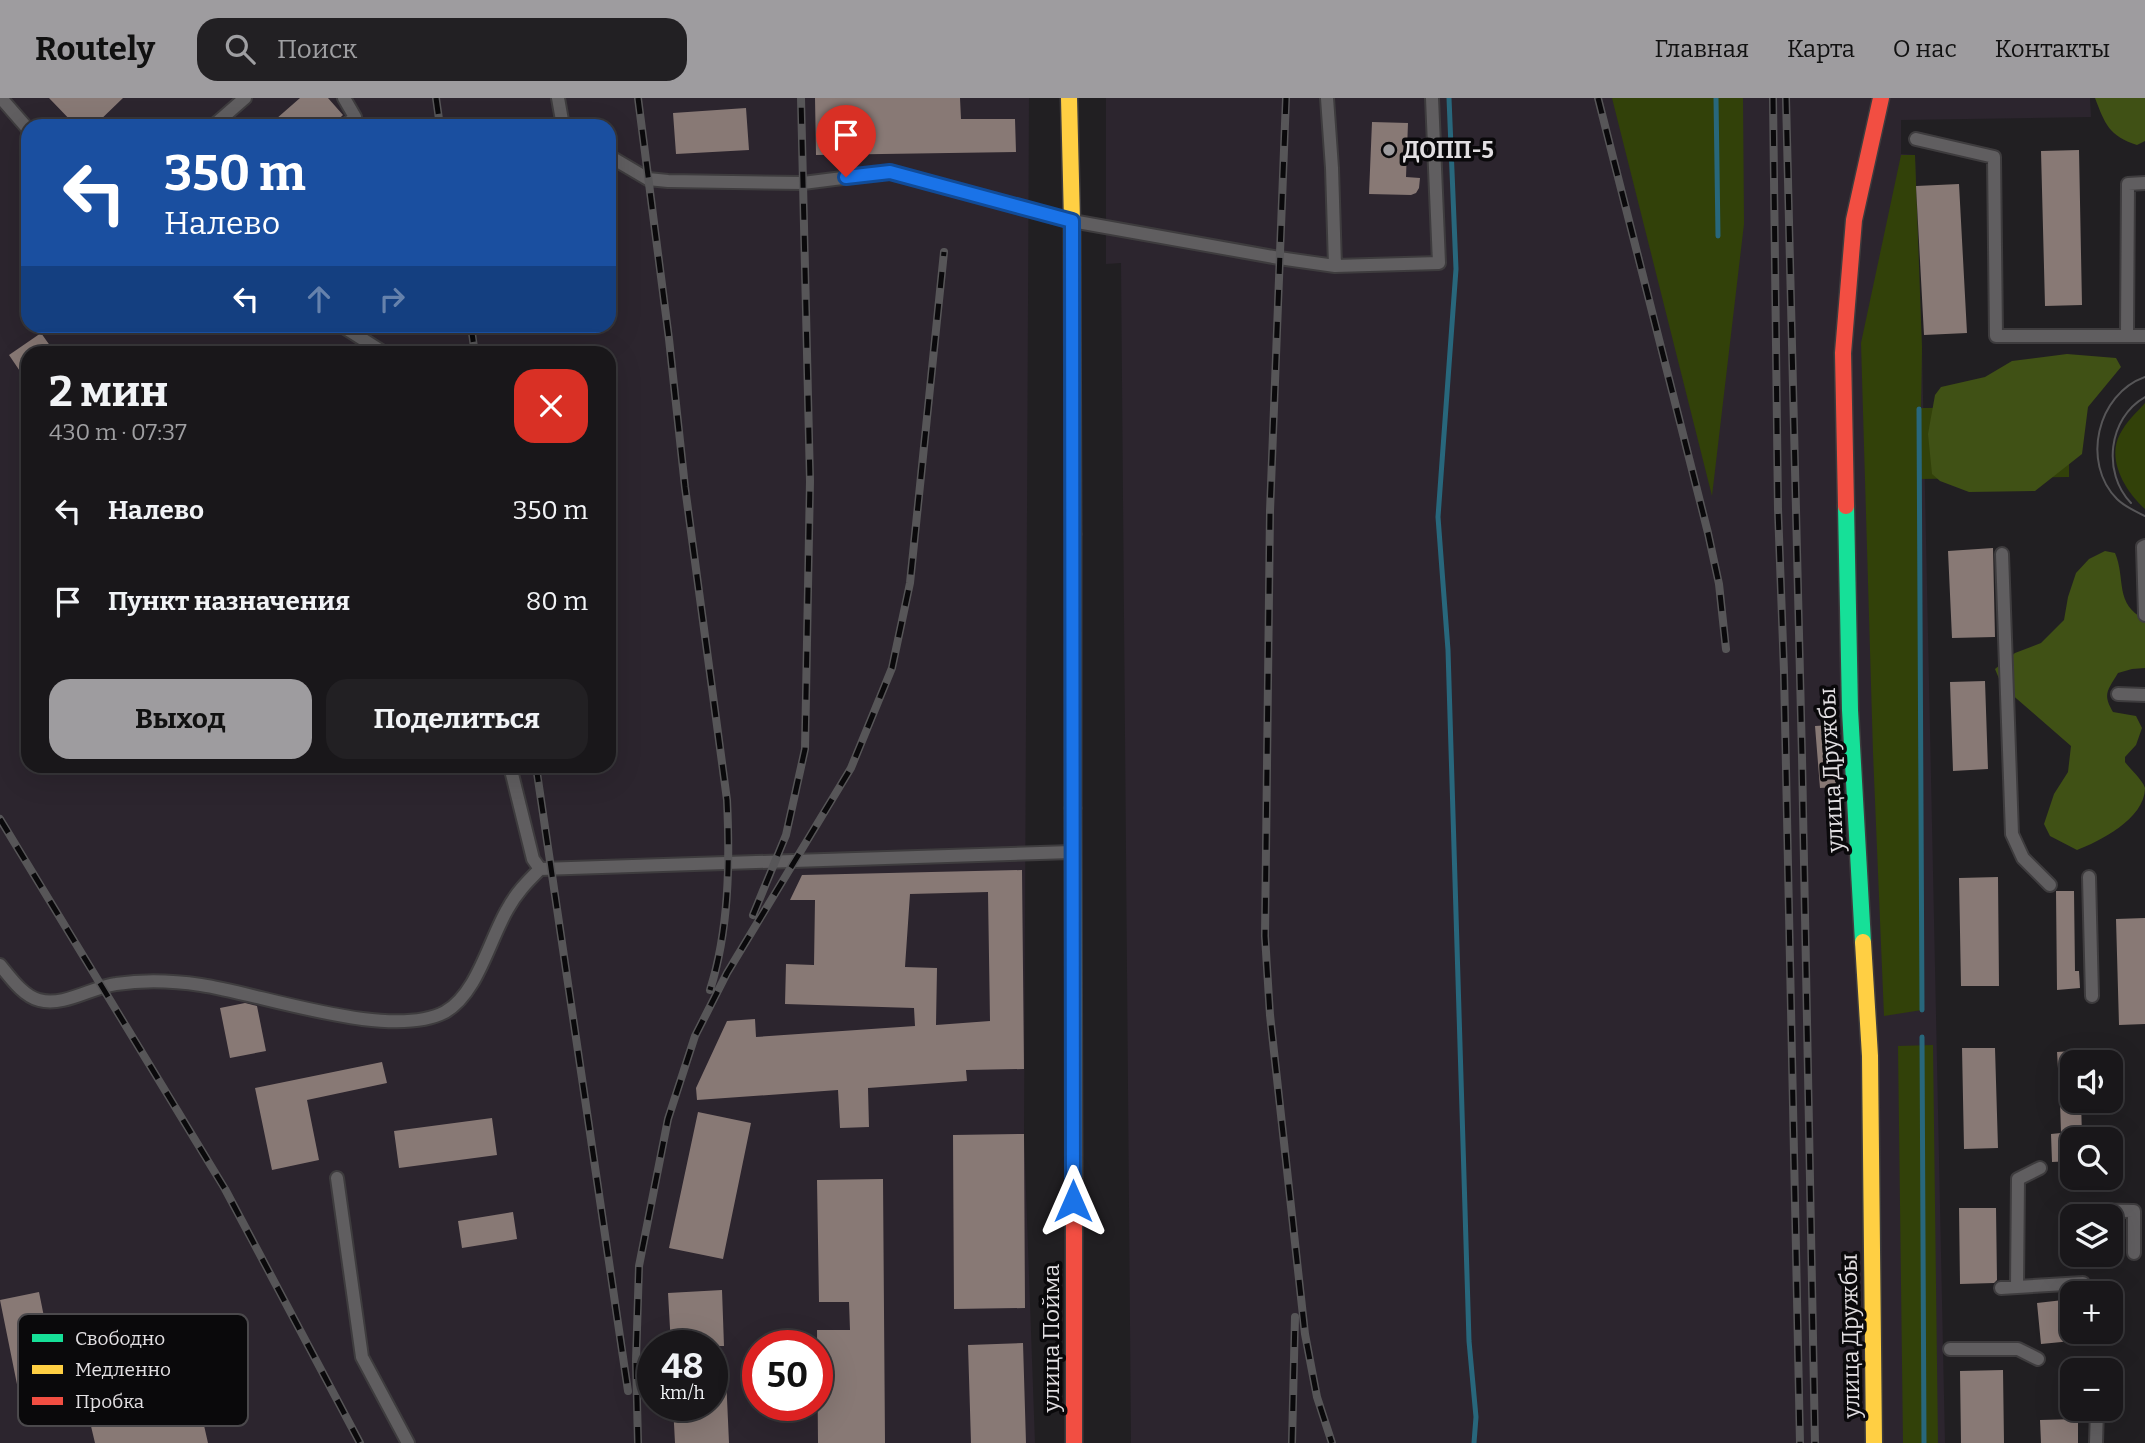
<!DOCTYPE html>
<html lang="ru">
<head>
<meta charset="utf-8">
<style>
  body { margin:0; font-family:Bitter,serif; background:#222023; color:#f1f3f6; height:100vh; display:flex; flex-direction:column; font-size:26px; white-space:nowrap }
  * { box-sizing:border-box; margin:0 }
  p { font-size:23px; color:#9f9fa2 }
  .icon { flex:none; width:38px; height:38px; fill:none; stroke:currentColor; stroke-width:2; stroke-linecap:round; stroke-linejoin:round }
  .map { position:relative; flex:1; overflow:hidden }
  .panel { position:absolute; left:21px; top:248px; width:595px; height:427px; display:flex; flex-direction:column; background:#19171a; border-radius:21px; box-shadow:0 7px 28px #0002,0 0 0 2px #373639 }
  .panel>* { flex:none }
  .banner { position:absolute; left:21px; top:21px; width:595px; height:214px; border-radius:21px; box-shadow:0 7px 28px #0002,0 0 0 2px #373639; background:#1a4fa0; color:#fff; overflow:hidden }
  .buttons { position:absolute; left:2060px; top:952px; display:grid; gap:14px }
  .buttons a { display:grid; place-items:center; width:63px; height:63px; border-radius:14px; background:#19171a; box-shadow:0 7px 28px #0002,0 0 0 2px #373639; font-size:35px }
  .speed { position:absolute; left:637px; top:1232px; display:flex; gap:14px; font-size:35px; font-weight:700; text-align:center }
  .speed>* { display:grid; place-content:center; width:91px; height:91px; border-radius:50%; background:#19171a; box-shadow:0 7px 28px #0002,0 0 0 2px #373639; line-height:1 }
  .speed small { font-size:18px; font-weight:400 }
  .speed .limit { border:10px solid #d22; background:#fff; color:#111 }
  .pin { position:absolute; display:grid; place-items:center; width:60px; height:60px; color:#fff; margin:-72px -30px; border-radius:50% 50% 50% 0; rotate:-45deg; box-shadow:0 0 7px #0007 }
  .pin .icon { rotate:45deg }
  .me { position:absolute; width:77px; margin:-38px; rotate:0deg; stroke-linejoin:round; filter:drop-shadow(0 0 5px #0008) }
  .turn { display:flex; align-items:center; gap:24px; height:147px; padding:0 28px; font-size:32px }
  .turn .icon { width:91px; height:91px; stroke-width:2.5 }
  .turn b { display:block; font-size:49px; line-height:60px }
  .lanes { display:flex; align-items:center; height:66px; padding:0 28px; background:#0003; justify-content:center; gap:35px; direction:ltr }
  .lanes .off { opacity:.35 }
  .round { display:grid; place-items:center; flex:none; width:74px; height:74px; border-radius:21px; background:#222023 }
  .summary { display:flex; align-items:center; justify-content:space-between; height:119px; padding:0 28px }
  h1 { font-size:42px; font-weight:700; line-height:52px }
  .action { display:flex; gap:14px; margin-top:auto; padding:14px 28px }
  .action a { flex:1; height:80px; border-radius:21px; background:#9e9c9f; color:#111; font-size:28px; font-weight:700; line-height:80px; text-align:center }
  .action a+a { background:#222023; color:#f1f3f6 }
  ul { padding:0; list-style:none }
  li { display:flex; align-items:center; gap:21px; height:91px; padding:0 28px }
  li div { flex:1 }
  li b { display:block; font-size:26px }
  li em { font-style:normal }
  header { display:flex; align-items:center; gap:42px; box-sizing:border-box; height:98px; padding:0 35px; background:#9e9c9f; color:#111 }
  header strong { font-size:33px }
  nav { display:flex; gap:38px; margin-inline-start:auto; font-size:24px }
  .search { width:490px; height:63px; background:#222023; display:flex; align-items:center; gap:18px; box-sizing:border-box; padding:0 24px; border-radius:21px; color:#9f9fa2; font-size:26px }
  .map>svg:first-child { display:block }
  .built { fill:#2c252e; fill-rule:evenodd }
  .green { fill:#324109 }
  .forest { fill:#405115 }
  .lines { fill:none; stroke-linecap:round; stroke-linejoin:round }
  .stream { stroke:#28677c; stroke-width:5 }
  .building { fill:#887975; fill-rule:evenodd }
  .lane-casing { stroke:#3e3c3e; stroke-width:16 }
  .fast-casing { stroke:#3e3c3e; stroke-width:19 }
  .slow-casing { stroke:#3e3c3e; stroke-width:19 }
  .jam-casing { stroke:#3e3c3e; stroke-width:19 }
  .lane { stroke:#605e60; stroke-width:12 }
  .fast { stroke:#16e098; stroke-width:16 }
  .slow { stroke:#ffcf43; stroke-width:16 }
  .jam { stroke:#f24e42; stroke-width:16 }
  .tram { stroke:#575658; stroke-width:2 }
  .rail-casing { stroke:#575658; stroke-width:8 }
  .rail { stroke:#0a090b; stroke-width:5; stroke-dasharray:16; stroke-linecap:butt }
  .route-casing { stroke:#114b97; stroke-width:18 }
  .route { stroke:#1a73e8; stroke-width:12 }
  .poi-dot { fill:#9e9c9f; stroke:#0a090b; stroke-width:2.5 }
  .labels { text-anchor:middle; stroke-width:7; stroke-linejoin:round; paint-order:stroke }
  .poi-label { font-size:23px; font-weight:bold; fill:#e2dfe2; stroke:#0a090b; text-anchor:start }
  .street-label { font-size:23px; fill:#e2dfe2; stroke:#0a090b }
  .key { fill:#0a090b; stroke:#4b494c; stroke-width:2 }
  .key-label { font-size:19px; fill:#e2dfe2 }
</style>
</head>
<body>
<header>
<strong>Routely</strong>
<div class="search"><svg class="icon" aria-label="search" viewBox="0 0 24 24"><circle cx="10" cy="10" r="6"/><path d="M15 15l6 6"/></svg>Поиск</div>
<nav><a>Главная</a><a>Карта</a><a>О нас</a><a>Контакты</a></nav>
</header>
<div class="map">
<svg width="2145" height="1345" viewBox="0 0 2145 1345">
  <rect width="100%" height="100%" fill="#211f22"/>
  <!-- built -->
  <path class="built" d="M 0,0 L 1029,0 L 1024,1037 L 1035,1345 L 0,1345 ZM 28,28 L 609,28 L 609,228 L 28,228 ZM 28,256 L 609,256 L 609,668 L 28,668 ZM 653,1248 L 712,1248 L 712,1307 L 653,1307 ZM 758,1248 L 817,1248 L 817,1307 L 758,1307 Z
    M 1106,0 L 2090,0 L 2091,19 L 1901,22 L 1901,56 L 1915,57 L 1922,250 L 1945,1345 L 1131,1345 L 1121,165 L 1106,166 Z"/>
  <!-- green -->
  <path class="green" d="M 1612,0 L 1743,0 L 1744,126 L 1712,398 Z
    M 1901,57 L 1915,57 L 1922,250 L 1921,310 L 2069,309 L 2069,379 L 1920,381 L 1922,912 L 1884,918 L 1873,655 L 1861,245 Z
    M 2145,305 L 2145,411 C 2126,394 2106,362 2120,336 C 2126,324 2136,315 2145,305 Z
    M 1933,947 L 1938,1345 L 1903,1345 L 1898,948 Z"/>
  <!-- forest -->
  <path class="forest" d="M 2095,0 L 2145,0 L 2145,43 L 2137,47 C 2109,38 2105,26 2095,0 Z
    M 2067,256 L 2116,260 L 2121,269 L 2088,309 L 2082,356 L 2035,393 L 1969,394 L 1940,383 L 1932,376 L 1928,336 L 1935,297 L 1941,289 L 1985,279 L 2012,263 Z
    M 2105,453 L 2115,455 C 2126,480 2114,507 2145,521 L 2145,570 L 2132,571 L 2118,575 C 2108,592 2102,596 2113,614 L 2136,618 L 2142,630 L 2136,647 L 2125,659 L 2125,664 C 2130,671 2142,681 2145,690 C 2145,721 2098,744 2077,752 L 2050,738 L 2044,726 L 2054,696 L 2068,674 L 2071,648 L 2002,588 L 1995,571 L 2015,555 L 2041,545 L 2064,522 L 2068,499 L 2076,475 L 2089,461 Z"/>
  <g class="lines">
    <!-- stream -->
    <path class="stream" d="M 1449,0 L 1456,171 L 1438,419 L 1448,552 L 1469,1243 L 1476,1319 L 1474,1345
      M 1716,0 L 1718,138
      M 1919,311 L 1922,912
      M 1922,939 L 1924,1345"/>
  </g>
  <!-- building -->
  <path class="building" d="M 49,0 L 123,0 L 94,28 L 76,28 Z
    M 300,0 L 328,0 L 343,17 L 331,28 L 268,28 Z
    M 815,0 L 960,0 L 961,21 L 1015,21 L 1016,54 L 816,57 Z
    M 746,10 L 749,52 L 676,56 L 673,15 Z
    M 1372,24 L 1408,25 L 1406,79 L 1420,80 L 1419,90 L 1416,95 L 1411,97 L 1369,96 Z
    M 2079,52 L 2082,207 L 2045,208 L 2041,53 Z
    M 1959,86 L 1967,235 L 1924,237 L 1916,88 Z
    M 41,235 L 56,256 L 28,256 L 28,285 L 9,257 Z
    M 1993,450 L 1995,539 L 1952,540 L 1948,453 Z
    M 1985,583 L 1988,671 L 1953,673 L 1950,584 Z
    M 1832,627 L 1836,689 L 1820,690 L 1815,628 Z
    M 1022,772 L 1024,971 L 966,972 L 967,983 L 868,990 L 869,1029 L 840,1030 L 838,992 L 697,1002 L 696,990 L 727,923 L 755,921 L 756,939 L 915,928 L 914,910 L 785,906 L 786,866 L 814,867 L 815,802 L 790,802 L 802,777 ZM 988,794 L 990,923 L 936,927 L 937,870 L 905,869 L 910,796 Z
    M 1998,779 L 1999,888 L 1961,888 L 1959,780 Z
    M 2056,793 L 2074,793 L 2075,873 L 2079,873 L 2080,890 L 2057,892 Z
    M 2145,820 L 2145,926 L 2119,927 L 2116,821 Z
    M 245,905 L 257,908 L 266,953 L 230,960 L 220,910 Z
    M 1962,950 L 1995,950 L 1998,1050 L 1964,1051 Z
    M 2072,953 L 2072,1002 L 2060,1003 L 2057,954 Z
    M 382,964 L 387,985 L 307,1002 L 319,1062 L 272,1072 L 255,990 Z
    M 2060,1003 L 2081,1003 L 2082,1038 L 2072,1039 L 2072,1063 L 2052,1064 L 2051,1036 L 2061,1035 Z
    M 698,1014 L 751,1025 L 723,1161 L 669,1150 Z
    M 492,1020 L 497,1057 L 399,1070 L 394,1033 Z
    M 1024,1036 L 1025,1210 L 954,1211 L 953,1037 Z
    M 883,1081 L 885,1345 L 818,1345 L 817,1232 L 850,1232 L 849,1204 L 819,1204 L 817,1082 Z
    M 1959,1110 L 1996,1110 L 1997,1182 L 1994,1185 L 1960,1186 Z
    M 513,1114 L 517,1141 L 462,1150 L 458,1123 Z
    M 722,1192 L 724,1248 L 671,1248 L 668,1195 Z
    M 39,1194 L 63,1313 L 24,1321 L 0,1202 Z
    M 2072,1201 L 2072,1243 L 2041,1246 L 2037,1205 Z
    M 1023,1245 L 1026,1345 L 971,1345 L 968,1247 Z
    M 725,1256 L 729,1345 L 675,1345 L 673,1307 L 712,1307 L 712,1257 Z
    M 2003,1272 L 2004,1345 L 1961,1345 L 1960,1273 Z
    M 198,1301 L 208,1345 L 95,1345 L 90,1324 Z
    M 2078,1321 L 2078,1345 L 2041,1345 L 2040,1322 Z"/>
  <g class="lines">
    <defs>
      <path id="lane" d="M 1,0 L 28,31
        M 344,0 L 355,19 L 345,28
        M 558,0 L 563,28
        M 1327,0 L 1332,70 L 1335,168
        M 213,28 L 245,0
        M 1916,41 L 1994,59 L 1996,238 L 2145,238
        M 609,58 L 648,81 L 668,83 L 803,85 L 890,74 L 1072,123 L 1279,160 L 1335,168 L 1439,165 L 1432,0
        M 342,228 L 386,256
        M 2127,237 L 2128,86 L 2145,85
        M 2145,448 L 2143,449 L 2145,517
        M 2002,456 L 2012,736 L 2023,760 L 2050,787
        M 2118,596 L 2145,597
        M 510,668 L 533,761 L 540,771 L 1072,754
        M 2089,779 L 2092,898
        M 0,867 C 10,879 23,898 39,902 C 64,909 92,889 116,886 C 143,882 174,883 201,887 C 262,896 390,943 445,914 C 477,896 489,843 507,812 C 516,795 527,784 540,771
        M 337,1080 L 362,1259 L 408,1345
        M 2072,1112 L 2134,1113 L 2134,1155
        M 2017,1189 L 2018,1081 L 2040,1070
        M 2001,1190 L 2083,1185
        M 1950,1251 L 2018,1251 L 2038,1261
        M 2096,1345 L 2097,1311"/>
      <path id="fast" d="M 1846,408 L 1850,612 L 1863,844
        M 1073,436 L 1073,710"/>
      <path id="slow" d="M 1069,0 L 1072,123 L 1073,436
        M 1073,710 L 1074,1083
        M 1863,844 L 1870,958 L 1874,1345"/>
      <path id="jam" d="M 1846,408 L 1843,255 L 1854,122 L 1881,0
        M 1074,1083 L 1074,1345"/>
    </defs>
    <!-- lane casing -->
    <use href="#lane" class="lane-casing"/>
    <!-- fast casing -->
    <use href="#fast" class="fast-casing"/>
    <!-- slow casing -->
    <use href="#slow" class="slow-casing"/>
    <!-- jam casing -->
    <use href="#jam" class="jam-casing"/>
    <!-- lane -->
    <use href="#lane" class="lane"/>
    <!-- fast -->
    <use href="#fast" class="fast"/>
    <!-- slow -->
    <use href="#slow" class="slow"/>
    <!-- jam -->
    <use href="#jam" class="jam"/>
    <!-- tram -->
    <path class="tram" d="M 2145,279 C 2097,296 2081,365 2117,401 C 2125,409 2135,413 2145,418
      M 2131,405 C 2102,375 2108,320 2145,299"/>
    <defs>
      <path id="rail" d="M 436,0 L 440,28
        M 638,0 L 669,241 L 685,389 L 727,702 C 730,765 729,832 710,892
        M 1286,0 L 1270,413 L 1265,838 L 1270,917 L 1305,1236 L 1317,1299 L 1332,1345
        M 1598,0 L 1708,435 L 1719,486 L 1726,551
        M 1773,0 L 1778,411 L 1784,574 L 1800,1345
        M 1786,0 L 1802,659 L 1815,1345
        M 471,228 L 475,256
        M 536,668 L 628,1293
        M 0,721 L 225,1091 L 360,1345
        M 753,817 L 786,737 L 805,651 L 810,383 L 801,0
        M 638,1345 L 636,1263 L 639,1168 L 668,1021 L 695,938 L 727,875 L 851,670 L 892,570 L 910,485 L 944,154
        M 1292,1345 L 1295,1219"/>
    </defs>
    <!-- rail casing -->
    <use href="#rail" class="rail-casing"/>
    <!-- rail -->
    <use href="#rail" class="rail"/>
  </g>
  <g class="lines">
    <defs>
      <path id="route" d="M 846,79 L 890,74 L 1072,123 L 1073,1103"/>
    </defs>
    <!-- route casing -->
    <use href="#route" class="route-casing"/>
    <!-- route -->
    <use href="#route" class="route"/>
  </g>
  <!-- markers -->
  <circle class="poi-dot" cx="1389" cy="52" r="7"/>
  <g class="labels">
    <!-- poi labels -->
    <g class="poi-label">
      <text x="1403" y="60">ДОПП-5</text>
    </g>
    <!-- street labels -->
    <g class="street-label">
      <text transform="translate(1831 672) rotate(-93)" y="8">улица Дружбы</text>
      <text transform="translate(1850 1238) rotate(-91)" y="8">улица Дружбы</text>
      <text transform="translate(1051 1240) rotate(-90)" y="8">улица Пойма</text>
    </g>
  </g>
  <!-- legend -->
  <rect x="18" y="1216" width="230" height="112" rx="10" class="key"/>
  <rect x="32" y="1236" width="31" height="8" fill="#16e098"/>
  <rect x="32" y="1267" width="31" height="9" fill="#ffcf43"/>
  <rect x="32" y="1299" width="31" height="8" fill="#f24e42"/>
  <g class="key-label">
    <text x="75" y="1247">Свободно</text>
    <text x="75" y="1278">Медленно</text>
    <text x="75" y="1310">Пробка</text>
  </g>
</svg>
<div class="buttons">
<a><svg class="icon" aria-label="sound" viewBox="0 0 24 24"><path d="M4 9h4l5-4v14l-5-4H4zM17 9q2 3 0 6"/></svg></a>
<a><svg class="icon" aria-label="search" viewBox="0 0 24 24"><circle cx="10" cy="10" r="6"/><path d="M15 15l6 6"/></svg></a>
<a><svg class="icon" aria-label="layers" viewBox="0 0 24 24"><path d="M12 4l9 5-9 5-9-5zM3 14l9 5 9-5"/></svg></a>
<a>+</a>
<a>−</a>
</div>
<div class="speed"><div>48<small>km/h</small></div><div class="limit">50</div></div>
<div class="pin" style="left:846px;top:79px;background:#d93025"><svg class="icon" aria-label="arrive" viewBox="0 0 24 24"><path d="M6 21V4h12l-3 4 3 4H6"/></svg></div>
<svg class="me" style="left:1073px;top:1103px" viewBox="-20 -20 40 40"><path d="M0-17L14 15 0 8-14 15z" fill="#1a73e8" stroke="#fff" stroke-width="4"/></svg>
<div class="banner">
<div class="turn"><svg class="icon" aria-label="left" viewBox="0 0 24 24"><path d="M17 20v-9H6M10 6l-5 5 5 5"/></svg><div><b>350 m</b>Налево</div></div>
<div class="lanes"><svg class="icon" aria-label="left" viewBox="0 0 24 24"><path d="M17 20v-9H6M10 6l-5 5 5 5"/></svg><svg class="icon off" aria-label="ahead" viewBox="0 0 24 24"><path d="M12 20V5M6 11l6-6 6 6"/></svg><svg class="icon off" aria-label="right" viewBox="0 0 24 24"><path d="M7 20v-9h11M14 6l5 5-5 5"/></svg></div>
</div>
<section class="panel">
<div class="summary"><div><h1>2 мин</h1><p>430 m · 07:37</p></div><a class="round" style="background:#d93025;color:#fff"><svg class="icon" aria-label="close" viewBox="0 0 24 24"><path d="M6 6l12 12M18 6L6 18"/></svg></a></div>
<ul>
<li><svg class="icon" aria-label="left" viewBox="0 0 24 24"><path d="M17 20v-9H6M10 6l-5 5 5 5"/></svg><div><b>Налево</b></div><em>350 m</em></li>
<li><svg class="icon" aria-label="arrive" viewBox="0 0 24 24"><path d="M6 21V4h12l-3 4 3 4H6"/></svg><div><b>Пункт назначения</b></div><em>80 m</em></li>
</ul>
<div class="action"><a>Выход</a><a>Поделиться</a></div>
</section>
</div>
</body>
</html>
